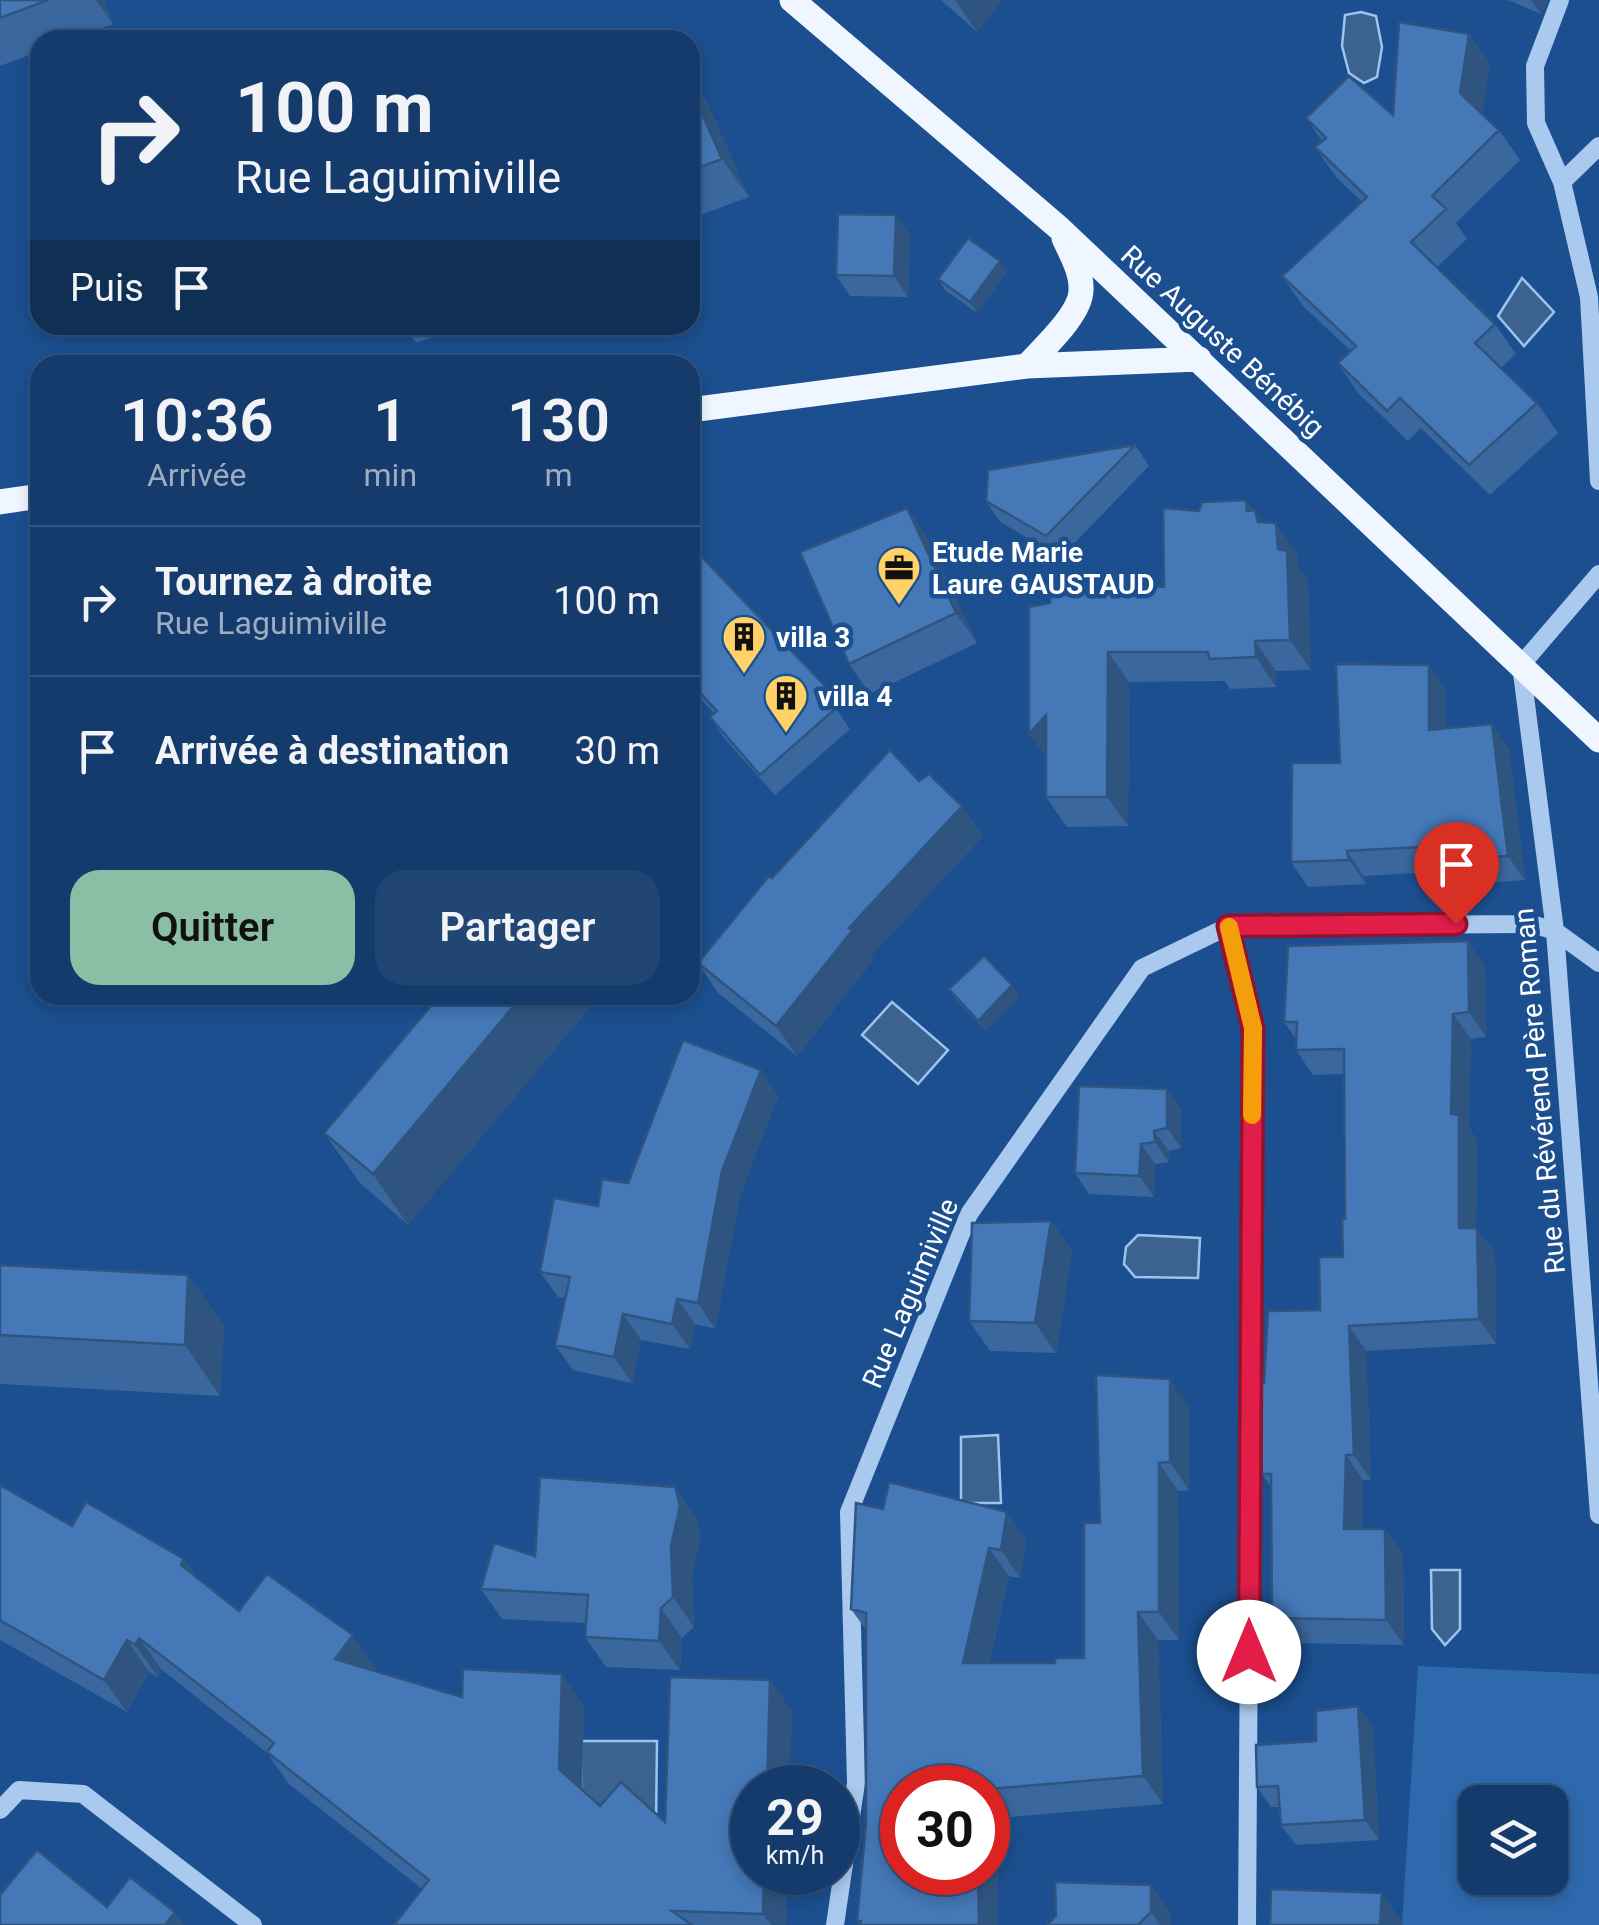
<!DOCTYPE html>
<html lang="fr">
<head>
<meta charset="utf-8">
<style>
  body { margin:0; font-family:Roboto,sans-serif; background:#214673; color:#f1f3f6; height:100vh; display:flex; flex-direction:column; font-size:38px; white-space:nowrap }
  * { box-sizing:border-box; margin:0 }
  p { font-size:32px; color:#9dadc1 }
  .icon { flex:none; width:55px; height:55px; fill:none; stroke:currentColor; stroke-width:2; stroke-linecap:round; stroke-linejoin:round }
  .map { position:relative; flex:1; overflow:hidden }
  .drawer { position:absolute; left:30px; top:355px; width:670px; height:650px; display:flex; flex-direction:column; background:#143b6b; border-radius:30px; box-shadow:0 5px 15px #0003,0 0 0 2px #33557e }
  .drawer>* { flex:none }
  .hud { position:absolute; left:30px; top:30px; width:670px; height:305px; border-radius:30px; box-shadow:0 5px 15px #0003,0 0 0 2px #33557e; background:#143b6b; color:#f1f3f6; overflow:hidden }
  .buttons { position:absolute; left:1458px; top:1785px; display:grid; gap:20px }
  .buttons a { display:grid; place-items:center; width:110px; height:110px; border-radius:20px; background:#143b6b; box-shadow:0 5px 15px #0003,0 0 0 2px #33557e; font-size:50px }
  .speed { position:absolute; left:730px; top:1765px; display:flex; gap:20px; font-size:50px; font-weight:700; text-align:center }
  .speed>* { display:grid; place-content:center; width:130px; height:130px; border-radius:50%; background:#143b6b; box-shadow:0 5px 15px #0003,0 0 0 2px #33557e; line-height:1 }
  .speed small { font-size:25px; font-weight:400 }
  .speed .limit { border:15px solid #d22; background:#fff; color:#111 }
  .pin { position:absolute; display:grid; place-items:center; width:85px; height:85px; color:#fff; margin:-102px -42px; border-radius:50% 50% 50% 0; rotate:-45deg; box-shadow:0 0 10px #0007 }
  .pin .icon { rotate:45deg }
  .me { position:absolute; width:110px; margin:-55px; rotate:0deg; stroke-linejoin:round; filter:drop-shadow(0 0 8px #0008) }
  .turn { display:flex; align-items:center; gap:35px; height:210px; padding:0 40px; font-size:45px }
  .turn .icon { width:130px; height:130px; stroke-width:2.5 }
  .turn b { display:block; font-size:70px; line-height:85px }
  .then { display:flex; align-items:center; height:95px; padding:0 40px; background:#0003; gap:20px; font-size:38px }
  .eta { display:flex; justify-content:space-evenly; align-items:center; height:170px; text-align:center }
  .eta b { font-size:60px; font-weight:600; line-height:70px }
  .primary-button { display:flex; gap:20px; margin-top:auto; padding:20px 40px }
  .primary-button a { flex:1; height:115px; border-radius:30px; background:#8abfa5; color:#111; font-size:40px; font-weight:600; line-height:115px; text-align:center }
  .primary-button a+a { background:#214673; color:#f1f3f6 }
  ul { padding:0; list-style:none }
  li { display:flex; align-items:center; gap:30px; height:150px; padding:0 40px; border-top:2px solid #33557e }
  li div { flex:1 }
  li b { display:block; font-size:38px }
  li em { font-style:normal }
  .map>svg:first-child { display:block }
  .green { fill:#2e69ad; fill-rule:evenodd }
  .water { fill:#3c6290; stroke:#9cc4f0; stroke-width:2.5 }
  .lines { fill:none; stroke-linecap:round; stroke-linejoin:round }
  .minor { stroke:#a9c9ee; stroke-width:18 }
  .major { stroke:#f0f6ff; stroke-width:25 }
  .wall { fill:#3a679d }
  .shaded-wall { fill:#305480 }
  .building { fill:#4478b7; stroke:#305480; stroke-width:2.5 }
  .route-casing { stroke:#92132f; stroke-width:25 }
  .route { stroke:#e11d48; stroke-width:18 }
  .slow { stroke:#f59e0b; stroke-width:18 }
  .labels { text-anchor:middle; stroke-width:9; stroke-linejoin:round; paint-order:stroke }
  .street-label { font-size:28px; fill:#fff; stroke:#1b4f8f }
  .poi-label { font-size:28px; font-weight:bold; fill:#fff; stroke:#1b4f8f; text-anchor:start }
</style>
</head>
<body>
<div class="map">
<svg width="1599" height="1925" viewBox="0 0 1599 1925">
  <rect width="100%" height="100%" fill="#1b4f8f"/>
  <!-- green -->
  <path class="green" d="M 1418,1666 L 1599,1674 L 1599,1925 L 1402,1925 ZM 1475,1802 L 1550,1802 L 1550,1878 L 1475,1878 Z"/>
  <!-- water -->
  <path class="water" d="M 1361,12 L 1376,16 L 1382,47 L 1377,77 L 1364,83 L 1349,73 L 1342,46 L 1345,15 Z
    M 1522,278 L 1554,312 L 1524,346 L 1498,316 Z
    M 892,1002 L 948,1050 L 918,1084 L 862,1035 Z
    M 1138,1235 L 1200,1238 L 1198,1278 L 1135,1277 L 1124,1264 L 1126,1247 Z
    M 998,1435 L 1001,1503 L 961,1503 L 961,1437 Z
    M 1431,1570 L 1460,1570 L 1460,1629 L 1445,1645 L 1432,1629 Z
    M 581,1741 L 657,1741 L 656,1826 L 623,1838 L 581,1801 Z"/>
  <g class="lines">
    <!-- minor -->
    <path class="minor" d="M 1560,0 L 1535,66 L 1536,123 L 1562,182 L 1589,297 L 1599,481
      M 1562,182 L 1599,146
      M 1599,574 L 1521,665 L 1555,931 L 1599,1515
      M 1229,926 L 1253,1028 L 1247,1925
      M 0,1810 L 19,1790 L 83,1794 L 253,1925
      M 835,1925 L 856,1783 L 849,1512 L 969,1214 L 1142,968 L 1229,926 L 1532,924 L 1555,931 L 1599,963"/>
    <!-- major -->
    <path class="major" d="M 792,0 L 1059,228 L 1599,740
      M 1027,366 C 1043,348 1081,314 1081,290 C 1082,272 1071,254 1064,238
      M 690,410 L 1027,366 L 1199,359
      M 0,502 L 40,496"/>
  </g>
  <!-- wall -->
  <path class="wall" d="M 0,0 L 104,0 L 113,24 L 69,40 L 40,40 L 40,51 L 0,66 Z
    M 941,0 L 1002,0 L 977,32 Z
    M 1508,0 L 1548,0 L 1541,14 Z
    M 1469,34 L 1490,64 L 1482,114 L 1499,130 L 1520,160 L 1456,223 L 1467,239 L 1437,267 L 1495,324 L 1516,354 L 1501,368 L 1537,403 L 1558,433 L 1490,495 L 1421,428 L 1408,441 L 1358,393 L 1338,363 L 1351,351 L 1303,306 L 1282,276 L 1362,202 L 1336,177 L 1315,147 L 1322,141 L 1306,118 L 1393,115 Z
    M 690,75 L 702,92 L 749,197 L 690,219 Z
    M 910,236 L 908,297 L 850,296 L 836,275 Z
    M 1000,261 L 1007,272 L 977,313 L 945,290 L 938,279 Z
    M 404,325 L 465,325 L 416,343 Z
    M 1135,445 L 1149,466 L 1061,557 L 1000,522 L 986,501 Z
    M 907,508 L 927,538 L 977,643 L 870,694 L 849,664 Z
    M 1253,510 L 1263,522 L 1297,553 L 1298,567 L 1308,581 L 1311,670 L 1276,671 L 1276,687 L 1230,689 L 1225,681 L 1129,682 L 1128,826 L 1067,827 L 1046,797 L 1050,603 L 1164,587 L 1199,511 Z
    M 690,553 L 827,688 L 841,708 L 837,710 L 850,729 L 775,795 L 724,738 L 710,717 L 714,713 L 690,688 Z
    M 1446,689 L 1446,729 L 1509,749 L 1525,880 L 1474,884 L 1464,870 L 1364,876 L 1366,884 L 1308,887 L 1291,862 L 1340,763 Z
    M 919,781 L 962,806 L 983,836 L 870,957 L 873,960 L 797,1056 L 718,993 L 698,963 L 772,878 Z
    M 1485,966 L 1486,1037 L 1471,1039 L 1469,1128 L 1477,1140 L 1476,1228 L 1495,1253 L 1496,1344 L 1366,1351 L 1371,1480 L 1363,1480 L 1362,1529 L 1385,1529 L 1403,1554 L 1404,1645 L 1289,1643 L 1272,1618 L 1271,1487 L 1262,1474 L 1261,1452 L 1254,1442 L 1264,1383 L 1320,1310 L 1343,1257 L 1345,1219 L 1344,1074 L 1313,1075 L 1296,1050 L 1296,1039 L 1284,1022 Z
    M 949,989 L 1020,996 L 986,1031 L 956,1000 Z
    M 440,995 L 408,1225 L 360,1183 L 324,1133 Z
    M 1167,1089 L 1181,1110 L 1181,1148 L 1169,1151 L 1169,1162 L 1155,1164 L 1154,1197 L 1089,1194 L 1075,1173 Z
    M 778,1096 L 740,1196 L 715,1329 L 695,1324 L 690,1349 L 641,1340 L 632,1383 L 573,1370 L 555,1345 L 565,1298 L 558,1297 L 540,1272 L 598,1206 L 628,1183 Z
    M 1051,1221 L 1072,1251 L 1056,1353 L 990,1351 L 969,1321 Z
    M 0,1265 L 188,1275 L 224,1326 L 220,1396 L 0,1384 Z
    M 1189,1407 L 1189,1490 L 1178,1491 L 1179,1640 L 1158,1640 L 1163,1804 L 988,1819 L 988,1788 L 902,1788 L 902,1872 L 998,1866 L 859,1925 L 857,1921 L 866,1823 L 866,1630 L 851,1609 L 1007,1512 L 1026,1540 L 1020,1578 L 1009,1576 L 989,1663 L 1055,1663 L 1084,1658 L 1100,1523 Z
    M 0,1485 L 72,1526 L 184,1559 L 198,1578 L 239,1611 L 375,1667 L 373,1670 L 462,1697 L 584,1706 L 582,1789 L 600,1806 L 665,1822 L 770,1680 L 792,1712 L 752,1872 L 788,1872 L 786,1925 L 394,1925 L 422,1889 L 289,1784 L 267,1753 L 162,1670 L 158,1677 L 149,1672 L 127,1712 L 0,1640 Z
    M 675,1487 L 695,1517 L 701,1536 L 692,1575 L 694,1627 L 682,1638 L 680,1670 L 606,1667 L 585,1637 L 586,1623 L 502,1619 L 481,1589 L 535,1556 Z
    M 1358,1706 L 1373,1727 L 1379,1840 L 1296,1845 L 1281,1825 L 1280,1807 L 1271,1807 L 1257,1787 Z
    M 1055,1882 L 1171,1913 L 1171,1925 L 1047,1925 L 1056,1916 Z"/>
  <!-- shaded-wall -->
  <path class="shaded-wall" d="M 96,0 L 104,0 L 113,24 Z
    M 955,0 L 1002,0 L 977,32 Z
    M 1531,0 L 1548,0 L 1541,14 Z
    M 1469,34 L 1490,64 L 1481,123 L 1460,93 Z
    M 690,75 L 702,92 L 749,197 L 722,159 L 690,87 Z
    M 896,215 L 910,236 L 908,297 L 894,276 Z
    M 1000,261 L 1007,272 L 977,313 L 970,302 Z
    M 1246,500 L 1257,516 L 1255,510 L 1276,540 L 1276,523 L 1297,553 L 1298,567 L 1308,581 L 1311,670 L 1290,640 L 1247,511 Z
    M 907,508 L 927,538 L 977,643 L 956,613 Z
    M 1255,641 L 1276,671 L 1276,687 L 1256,657 Z
    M 1108,652 L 1129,682 L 1128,826 L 1107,797 Z
    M 1429,665 L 1446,689 L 1446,755 L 1429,730 Z
    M 1046,715 L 1050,764 L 1029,734 Z
    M 1492,724 L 1509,749 L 1525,880 L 1508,856 Z
    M 962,806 L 983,836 L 870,957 L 873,960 L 797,1056 L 776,1026 L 849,928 Z
    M 1347,851 L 1364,876 L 1366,884 L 1349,860 Z
    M 1468,941 L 1485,966 L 1486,1037 L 1469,1012 Z
    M 1012,985 L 1020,996 L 986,1031 L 978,1021 Z
    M 523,995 L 601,995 L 408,1225 L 373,1174 Z
    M 1453,1014 L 1471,1039 L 1469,1128 L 1477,1140 L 1476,1253 L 1459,1228 L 1451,1114 Z
    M 761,1070 L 778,1096 L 740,1196 L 715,1329 L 698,1303 L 722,1171 Z
    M 1167,1089 L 1181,1110 L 1181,1148 L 1167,1128 Z
    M 1154,1131 L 1169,1151 L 1169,1162 L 1155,1142 Z
    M 1141,1144 L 1155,1164 L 1154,1197 L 1139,1176 Z
    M 1051,1221 L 1072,1251 L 1056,1353 L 1035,1323 Z
    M 1477,1228 L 1495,1253 L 1496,1344 L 1479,1319 Z
    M 188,1275 L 224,1326 L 220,1396 L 185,1345 Z
    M 677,1299 L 695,1324 L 690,1349 L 672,1324 Z
    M 623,1314 L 641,1340 L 632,1383 L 614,1357 Z
    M 1349,1326 L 1366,1351 L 1371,1480 L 1354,1455 Z
    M 1170,1379 L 1189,1407 L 1189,1490 L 1170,1462 Z
    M 1346,1455 L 1363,1480 L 1361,1554 L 1344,1529 Z
    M 1159,1463 L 1178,1491 L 1179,1640 L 1159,1612 Z
    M 675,1487 L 695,1517 L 701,1536 L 692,1575 L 694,1627 L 673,1597 L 671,1546 Z
    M 1007,1512 L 1026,1540 L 1020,1578 L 1001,1550 Z
    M 1385,1529 L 1403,1554 L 1404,1645 L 1386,1620 Z
    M 989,1548 L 1009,1576 L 982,1691 L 963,1663 Z
    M 184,1559 L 207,1591 L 181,1565 Z
    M 661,1608 L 682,1638 L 680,1670 L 659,1641 Z
    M 1138,1612 L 1158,1640 L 1163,1804 L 1143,1776 Z
    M 353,1635 L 375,1667 L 357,1691 L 335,1659 Z
    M 139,1638 L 162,1670 L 158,1677 L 135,1645 Z
    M 127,1640 L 149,1672 L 127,1712 L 104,1680 Z
    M 562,1674 L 584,1706 L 581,1801 L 559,1769 Z
    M 770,1680 L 792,1712 L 790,1788 L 767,1788 Z
    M 1358,1706 L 1373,1727 L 1379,1840 L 1365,1820 Z
    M 988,1851 L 998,1866 L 998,1925 L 979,1925 L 978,1872 L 988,1872 Z
    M 764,1872 L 788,1872 L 786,1925 L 771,1925 L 763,1914 Z
    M 1151,1885 L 1171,1913 L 1171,1925 L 1160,1925 L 1151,1912 Z
    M 1382,1893 L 1403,1923 L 1402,1925 L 1380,1925 Z
    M 175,1912 L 184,1925 L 165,1925 Z"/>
  <!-- building -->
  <path class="building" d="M 0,0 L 48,0 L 0,18 Z
    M 1399,22 L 1469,34 L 1460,93 L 1499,130 L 1432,196 L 1446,209 L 1411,242 L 1495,324 L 1475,343 L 1537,403 L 1469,465 L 1400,398 L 1387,411 L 1338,363 L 1356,346 L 1282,276 L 1367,197 L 1315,147 L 1326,138 L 1306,118 L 1349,76 L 1393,115 Z
    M 690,87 L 722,159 L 690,171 Z
    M 838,214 L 896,215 L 894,276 L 836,275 Z
    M 968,238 L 1000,261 L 970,302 L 938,279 Z
    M 1135,445 L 1046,536 L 986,501 L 988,470 Z
    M 1246,500 L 1247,511 L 1255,510 L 1258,522 L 1276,523 L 1278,549 L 1287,551 L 1290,640 L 1255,641 L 1256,657 L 1209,659 L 1208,652 L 1108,652 L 1107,797 L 1046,797 L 1046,715 L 1029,734 L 1029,607 L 1050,603 L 1052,579 L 1164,587 L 1163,508 L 1199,511 L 1202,502 Z
    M 907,508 L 956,613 L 849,664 L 800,552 Z
    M 694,549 L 827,688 L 820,691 L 835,709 L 760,775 L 710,717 L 717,711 L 690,682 L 690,553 Z
    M 1336,664 L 1429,665 L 1429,730 L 1492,724 L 1508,856 L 1457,859 L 1456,845 L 1347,851 L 1349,860 L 1291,862 L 1292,763 L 1340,763 Z
    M 890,750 L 919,781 L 929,774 L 962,806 L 849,928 L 852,931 L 776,1026 L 698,963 L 769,876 L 772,878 Z
    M 1468,941 L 1469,1012 L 1453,1014 L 1451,1114 L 1459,1115 L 1459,1228 L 1477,1228 L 1479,1319 L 1349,1326 L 1354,1455 L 1346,1455 L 1344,1529 L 1385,1529 L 1386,1620 L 1272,1618 L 1271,1474 L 1262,1474 L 1261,1441 L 1254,1442 L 1256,1384 L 1264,1383 L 1268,1311 L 1320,1310 L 1319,1257 L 1343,1257 L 1342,1219 L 1345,1219 L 1344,1049 L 1296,1050 L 1297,1022 L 1284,1022 L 1288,946 Z
    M 984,956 L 1012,985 L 978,1021 L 949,989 Z
    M 440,995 L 523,995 L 373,1174 L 324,1133 Z
    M 683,1040 L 761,1070 L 722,1171 L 698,1303 L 677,1299 L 672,1324 L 623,1314 L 614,1357 L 555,1345 L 570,1277 L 540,1272 L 554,1198 L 598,1206 L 602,1179 L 628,1183 Z
    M 1079,1086 L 1167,1089 L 1167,1128 L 1154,1131 L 1155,1142 L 1141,1144 L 1139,1176 L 1075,1173 Z
    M 1051,1221 L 1035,1323 L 969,1321 L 972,1223 Z
    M 0,1265 L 188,1275 L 185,1345 L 0,1335 Z
    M 1096,1375 L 1170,1379 L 1170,1462 L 1159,1463 L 1159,1612 L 1138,1612 L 1143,1776 L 988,1789 L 988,1788 L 902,1788 L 902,1872 L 978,1872 L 979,1925 L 859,1925 L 861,1921 L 857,1921 L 866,1823 L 866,1613 L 851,1609 L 856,1503 L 883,1509 L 889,1482 L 1007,1512 L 1001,1550 L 989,1548 L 963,1663 L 1055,1663 L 1055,1658 L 1084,1658 L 1084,1523 L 1100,1523 Z
    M 540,1477 L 675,1487 L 680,1506 L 671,1546 L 673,1597 L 661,1608 L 659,1641 L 585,1637 L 588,1595 L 481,1589 L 494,1543 L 535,1556 Z
    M 0,1485 L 72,1526 L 86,1502 L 184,1559 L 181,1565 L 239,1611 L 267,1574 L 353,1635 L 335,1659 L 462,1697 L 463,1669 L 562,1674 L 559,1769 L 600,1806 L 621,1782 L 665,1822 L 670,1677 L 770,1680 L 767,1788 L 752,1788 L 752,1872 L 764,1872 L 763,1914 L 672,1911 L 692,1925 L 394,1925 L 429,1880 L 267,1752 L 274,1743 L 139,1638 L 135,1645 L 127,1640 L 104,1680 L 0,1620 Z
    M 1358,1706 L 1365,1820 L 1281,1825 L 1278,1786 L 1257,1787 L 1256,1745 L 1316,1741 L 1316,1711 Z
    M 37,1850 L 107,1907 L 130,1877 L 175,1912 L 165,1925 L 0,1925 L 0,1895 Z
    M 1055,1882 L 1151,1885 L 1151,1912 L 1138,1925 L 1047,1925 L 1056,1916 Z
    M 1271,1889 L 1382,1893 L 1380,1925 L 1270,1925 Z"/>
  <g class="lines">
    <defs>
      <path id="route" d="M 1249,1652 L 1253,1028 L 1228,926 L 1456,924"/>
    </defs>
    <!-- route casing -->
    <use href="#route" class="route-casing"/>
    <!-- route -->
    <use href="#route" class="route"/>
    <!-- slow -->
    <path class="slow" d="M 1229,927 L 1253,1028 L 1252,1115"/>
  </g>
  <!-- icons -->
  <defs>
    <symbol id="office-pin" viewBox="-11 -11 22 30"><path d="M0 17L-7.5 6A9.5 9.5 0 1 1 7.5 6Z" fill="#ffd166" stroke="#1b4f8f"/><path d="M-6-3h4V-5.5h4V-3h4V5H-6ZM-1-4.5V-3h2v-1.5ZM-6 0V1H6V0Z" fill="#111"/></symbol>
    <symbol id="building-pin" viewBox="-11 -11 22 30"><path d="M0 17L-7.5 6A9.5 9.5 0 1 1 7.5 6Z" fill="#ffd166" stroke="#1b4f8f"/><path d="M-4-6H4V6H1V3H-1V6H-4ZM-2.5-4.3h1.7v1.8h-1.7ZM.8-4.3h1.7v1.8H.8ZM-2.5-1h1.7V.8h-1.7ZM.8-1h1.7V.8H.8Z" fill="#111"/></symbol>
  </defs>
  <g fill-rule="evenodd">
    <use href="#office-pin" x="874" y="543" width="50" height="68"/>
    <use href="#building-pin" x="719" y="612" width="50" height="68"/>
    <use href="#building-pin" x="761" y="671" width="50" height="68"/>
  </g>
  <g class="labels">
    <!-- street labels -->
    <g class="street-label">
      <text transform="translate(1223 341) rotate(43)" y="10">Rue Auguste Bénébig</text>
      <text transform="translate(1539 1091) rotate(-95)" y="10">Rue du Révérend Père Roman</text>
      <text transform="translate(910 1293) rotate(-67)" y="10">Rue Laguimiville</text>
    </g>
    <!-- poi labels -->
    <g class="poi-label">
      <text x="932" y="562">Etude Marie<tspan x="932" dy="32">Laure GAUSTAUD</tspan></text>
      <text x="776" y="647">villa 3</text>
      <text x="818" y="706">villa 4</text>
    </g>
  </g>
</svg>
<div class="buttons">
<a><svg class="icon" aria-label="layers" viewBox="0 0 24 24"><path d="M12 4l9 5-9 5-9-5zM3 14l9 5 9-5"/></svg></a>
</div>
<div class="speed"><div>29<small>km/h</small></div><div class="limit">30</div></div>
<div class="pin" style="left:1456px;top:924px;background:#d93025"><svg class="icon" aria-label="arrive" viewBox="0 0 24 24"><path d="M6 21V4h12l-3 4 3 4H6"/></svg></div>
<svg class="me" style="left:1249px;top:1652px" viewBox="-20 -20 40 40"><circle r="19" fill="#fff"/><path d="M0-13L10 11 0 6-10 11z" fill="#e11d48"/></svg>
<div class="hud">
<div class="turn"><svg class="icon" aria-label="right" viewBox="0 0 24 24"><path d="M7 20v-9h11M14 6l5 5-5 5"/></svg><div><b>100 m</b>Rue Laguimiville</div></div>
<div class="then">Puis<svg class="icon" aria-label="arrive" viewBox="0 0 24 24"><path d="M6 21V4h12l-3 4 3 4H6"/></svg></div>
</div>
<section class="drawer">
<div class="eta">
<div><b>10:36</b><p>Arrivée</p></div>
<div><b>1</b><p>min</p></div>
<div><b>130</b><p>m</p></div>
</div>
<ul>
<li><svg class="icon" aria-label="right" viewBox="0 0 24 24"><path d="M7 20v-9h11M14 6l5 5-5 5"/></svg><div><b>Tournez à droite</b><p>Rue Laguimiville</p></div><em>100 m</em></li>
<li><svg class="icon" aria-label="arrive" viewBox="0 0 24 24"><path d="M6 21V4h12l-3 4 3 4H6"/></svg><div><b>Arrivée à destination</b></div><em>30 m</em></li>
</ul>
<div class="primary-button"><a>Quitter</a><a>Partager</a></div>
</section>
</div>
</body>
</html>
